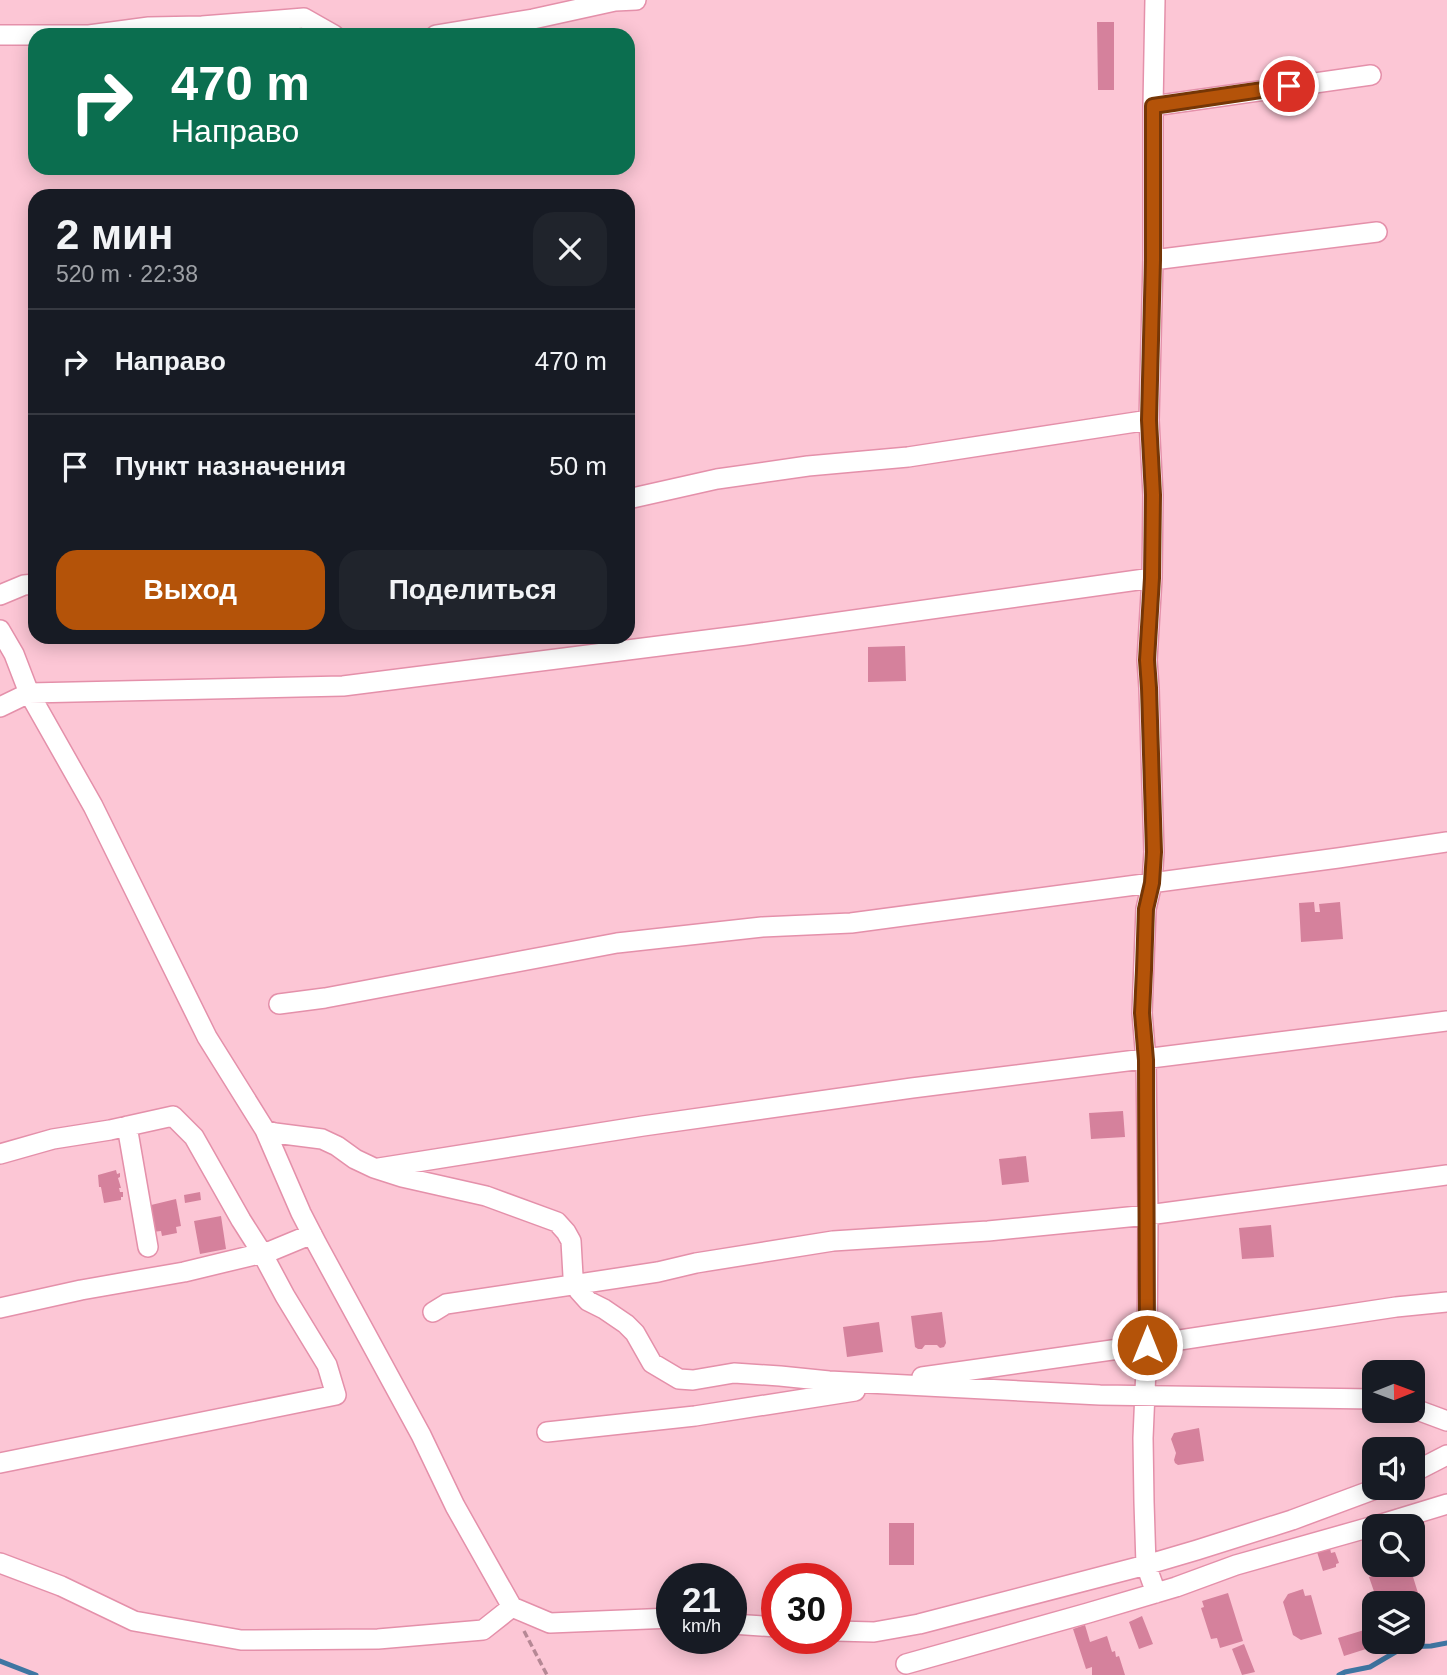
<!DOCTYPE html>
<html lang="ru">
<head>
<meta charset="utf-8">
<style>
  body { margin:0; font-family:Helvetica,sans-serif; background:#20242c; color:#f1f3f6; height:100vh; display:flex; flex-direction:column; font-size:26px; white-space:nowrap }
  * { box-sizing:border-box; margin:0 }
  p { font-size:23px; color:#9ea1a6 }
  .icon { flex:none; width:38px; height:38px; fill:none; stroke:currentColor; stroke-width:2; stroke-linecap:round; stroke-linejoin:round }
  .map { position:relative; flex:1; overflow:hidden }
  .side { position:absolute; left:28px; top:189px; width:607px; height:455px; display:flex; flex-direction:column; background:#171b24; border-radius:21px; box-shadow:0 4px 18px #0003 }
  .side>* { flex:none }
  .hud { position:absolute; left:28px; top:28px; width:607px; height:147px; border-radius:21px; box-shadow:0 4px 18px #0003; background:#0b6e4f; color:#fff; overflow:hidden }
  .needle { width:46px; rotate:89deg }
  .controls { position:absolute; left:1362px; top:1360px; display:grid; gap:14px }
  .controls a { display:grid; place-items:center; width:63px; height:63px; border-radius:14px; background:#171b24; box-shadow:0 4px 18px #0003; font-size:35px }
  .speed { position:absolute; left:656px; top:1563px; display:flex; gap:14px; font-size:35px; font-weight:700; text-align:center }
  .speed>* { display:grid; place-content:center; width:91px; height:91px; border-radius:50%; background:#171b24; box-shadow:0 4px 18px #0003; line-height:1 }
  .speed small { font-size:18px; font-weight:400 }
  .speed .limit { border:10px solid #d22; background:#fff; color:#111 }
  .pin { position:absolute; display:grid; place-items:center; width:60px; height:60px; color:#fff; margin:-30px; border:4px solid #fff; border-radius:50%; box-shadow:0 2px 7px #0007 }
  .me { position:absolute; width:77px; margin:-38px; rotate:0deg; stroke-linejoin:round; filter:drop-shadow(0 0 5px #0008) }
  .turn { display:flex; align-items:center; gap:24px; height:147px; padding:0 28px; font-size:32px }
  .turn .icon { width:91px; height:91px; stroke-width:2.5 }
  .turn b { display:block; font-size:49px; line-height:60px }
  .round { display:grid; place-items:center; flex:none; width:74px; height:74px; border-radius:21px; background:#20242c }
  .overview { display:flex; align-items:center; justify-content:space-between; height:119px; padding:0 28px }
  h1 { font-size:42px; font-weight:600; line-height:52px }
  .action { display:flex; gap:14px; margin-top:auto; padding:14px 28px }
  .action a { flex:1; height:80px; border-radius:21px; background:#b45309; color:#fff; font-size:28px; font-weight:600; line-height:80px; text-align:center }
  .action a+a { background:#20242c; color:#f1f3f6 }
  ul { padding:0; list-style:none }
  li { display:flex; align-items:center; gap:21px; height:105px; padding:0 28px; border-top:2px solid #363941 }
  li div { flex:1 }
  li b { display:block; font-size:26px }
  li em { font-style:normal }
  .map>svg:first-child { display:block }
  .lines { fill:none; stroke-linecap:round; stroke-linejoin:round }
  .stream { stroke:#3f76a2; stroke-width:5 }
  .building { fill:#d5819c }
  .minor-casing { stroke:#e490aa; stroke-width:22 }
  .path { stroke:#b68895; stroke-width:3.5; stroke-dasharray:7 3.5; stroke-linecap:butt }
  .minor { stroke:#fff; stroke-width:19 }
  .route-casing { stroke:#753606; stroke-width:18 }
  .route { stroke:#b45309; stroke-width:12 }
</style>
</head>
<body>
<div class="map">
<svg width="1447" height="1675" viewBox="0 0 1447 1675">
  <rect width="100%" height="100%" fill="#fcc6d5"/>
  <g class="lines">
    <!-- stream -->
    <path class="stream" d="M 0,1661 L 36,1675
      M 1339,1675 L 1345,1672 L 1370,1667 L 1404,1647 L 1431,1646 L 1447,1643"/>
  </g>
  <!-- building -->
  <path class="building" d="M 1097,22 L 1114,22 L 1114,90 L 1098,90 Z
    M 905,646 L 906,681 L 868,682 L 868,647 Z
    M 1314,902 L 1315,912 L 1320,912 L 1319,904 L 1340,902 L 1343,939 L 1301,942 L 1299,903 Z
    M 1123,1111 L 1125,1137 L 1091,1139 L 1089,1113 Z
    M 1026,1156 L 1029,1182 L 1002,1185 L 999,1159 Z
    M 116,1170 L 117,1174 L 120,1173 L 120,1177 L 118,1178 L 121,1188 L 119,1188 L 120,1192 L 123,1192 L 123,1197 L 121,1197 L 121,1200 L 104,1203 L 101,1187 L 99,1187 L 98,1175 Z
    M 200,1192 L 201,1200 L 185,1203 L 184,1195 Z
    M 176,1199 L 181,1226 L 176,1227 L 177,1233 L 162,1236 L 161,1231 L 152,1232 L 147,1206 Z
    M 221,1216 L 226,1249 L 200,1254 L 194,1221 Z
    M 1271,1225 L 1274,1257 L 1242,1259 L 1239,1228 Z
    M 942,1312 L 946,1343 L 944,1347 L 940,1348 L 937,1345 L 925,1345 L 922,1349 L 918,1349 L 915,1347 L 911,1316 Z
    M 879,1322 L 883,1352 L 847,1357 L 843,1327 Z
    M 1199,1428 L 1204,1461 L 1178,1465 L 1175,1463 L 1174,1460 L 1176,1453 L 1171,1439 L 1174,1433 Z
    M 889,1523 L 914,1523 L 914,1565 L 889,1565 Z
    M 1374,1532 L 1374,1566 L 1373,1566 L 1363,1535 Z
    M 1330,1548 L 1331,1553 L 1335,1552 L 1339,1563 L 1336,1564 L 1336,1567 L 1323,1571 L 1317,1552 Z
    M 1385,1564 L 1396,1564 L 1397,1568 L 1409,1564 L 1423,1609 L 1412,1613 L 1412,1603 L 1378,1603 L 1369,1577 L 1381,1573 L 1378,1567 Z
    M 1303,1589 L 1305,1596 L 1311,1595 L 1322,1634 L 1301,1640 L 1293,1635 L 1283,1602 L 1288,1594 Z
    M 1228,1593 L 1243,1641 L 1220,1648 L 1217,1638 L 1211,1639 L 1201,1608 L 1204,1607 L 1202,1601 Z
    M 1142,1616 L 1153,1644 L 1139,1649 L 1129,1622 Z
    M 1085,1625 L 1090,1642 L 1107,1636 L 1112,1652 L 1115,1651 L 1116,1657 L 1119,1656 L 1125,1675 L 1092,1675 L 1092,1667 L 1086,1669 L 1073,1629 Z
    M 1374,1627 L 1374,1642 L 1388,1642 L 1344,1656 L 1338,1638 Z
    M 1244,1644 L 1255,1672 L 1242,1675 L 1232,1649 Z"/>
  <g class="lines">
    <defs>
      <path id="minor" d="M 1155,0 L 1153,106 L 1153,260 L 1149,420 L 1153,495 L 1152,578 L 1147,660 L 1149,688 L 1154,852 L 1152,883 L 1146,909 L 1142,1013 L 1146,1060 L 1148,1215 L 1147,1345 L 1143,1438 L 1144,1502 L 1146,1565 L 1156,1593
        M 0,35 L 89,35 L 149,27 L 202,26 L 304,18 L 334,35
        M 436,35 L 533,19 L 615,1 L 636,0
        M 1153,106 L 1371,75
        M 1153,260 L 1377,232
        M 628,499 L 717,479 L 808,466 L 908,457 L 1149,420
        M 0,595 L 24,585 L 35,584
        M 0,630 L 14,654 L 29,693 L 93,806 L 207,1037 L 265,1130 L 301,1213 L 317,1244 L 421,1435 L 455,1506 L 512,1607 L 550,1623 L 672,1618
        M 0,707 L 29,693 L 343,686 L 746,635 L 1152,578
        M 279,1004 L 325,998 L 617,943 L 762,927 L 851,923 L 1338,858 L 1447,842
        M 127,1126 L 148,1247
        M 265,1130 L 275,1133 L 322,1139 L 337,1146 L 355,1159 L 374,1168 L 402,1177 L 486,1196 L 557,1222 L 566,1232 L 571,1241 L 573,1276 L 579,1291 L 588,1301 L 604,1309 L 626,1324 L 635,1333 L 652,1363 L 679,1379 L 693,1380 L 734,1373 L 780,1376 L 829,1381 L 1100,1395 L 1374,1399
        M 0,1154 L 53,1139 L 110,1130 L 173,1116 L 194,1137 L 241,1220 L 262,1253 L 285,1296 L 327,1365 L 336,1395 L 0,1463
        M 379,1168 L 643,1126 L 912,1088 L 1447,1021
        M 0,1308 L 81,1290 L 184,1272 L 271,1251 L 312,1234
        M 433,1312 L 446,1304 L 658,1272 L 696,1263 L 833,1241 L 988,1231 L 1148,1215 L 1447,1175
        M 922,1377 L 1147,1345 L 1396,1307 L 1447,1302
        M 1412,1408 L 1447,1421
        M 547,1432 L 695,1416 L 855,1391
        M 1412,1473 L 1447,1455
        M 1375,1526 L 1447,1504
        M 0,1563 L 61,1586 L 134,1621 L 241,1640 L 378,1639 L 483,1630 L 512,1607
        M 732,1624 L 777,1627
        M 836,1631 L 874,1632 L 919,1624 L 1146,1565 L 1197,1550 L 1292,1520 L 1378,1488
        M 906,1664 L 1088,1613 L 1176,1587 L 1236,1565 L 1374,1526"/>
    </defs>
    <!-- minor casing -->
    <use href="#minor" class="minor-casing"/>
    <!-- path -->
    <path class="path" d="M 524,1631 L 547,1675"/>
    <!-- minor -->
    <use href="#minor" class="minor"/>
  </g>
  <g class="lines">
    <defs>
      <path id="route" d="M 1147,1345 L 1146,1060 L 1142,1013 L 1144,970 L 1146,909 L 1152,883 L 1154,852 L 1149,688 L 1147,660 L 1152,578 L 1153,495 L 1149,420 L 1153,260 L 1153,106 L 1289,86"/>
    </defs>
    <!-- route casing -->
    <use href="#route" class="route-casing"/>
    <!-- route -->
    <use href="#route" class="route"/>
  </g>
</svg>
<div class="controls">
<a><svg class="needle" viewBox="-14 -14 28 28"><path d="M0-13l5 13h-10z" fill="#e53935"/><path d="M0 13l5-13h-10z" fill="#9ea1a6"/></svg></a>
<a><svg class="icon" aria-label="sound" viewBox="0 0 24 24"><path d="M4 9h4l5-4v14l-5-4H4zM17 9q2 3 0 6"/></svg></a>
<a><svg class="icon" aria-label="search" viewBox="0 0 24 24"><circle cx="10" cy="10" r="6"/><path d="M15 15l6 6"/></svg></a>
<a><svg class="icon" aria-label="layers" viewBox="0 0 24 24"><path d="M12 4l9 5-9 5-9-5zM3 14l9 5 9-5"/></svg></a>
</div>
<div class="speed"><div>21<small>km/h</small></div><div class="limit">30</div></div>
<div class="pin" style="left:1289px;top:86px;background:#d93025"><svg class="icon" aria-label="arrive" viewBox="0 0 24 24"><path d="M6 21V4h12l-3 4 3 4H6"/></svg></div>
<svg class="me" style="left:1147px;top:1345px" viewBox="-20 -20 40 40"><circle r="17" fill="#b45309" stroke="#fff" stroke-width="3"/><path d="M0-11L8 9 0 5-8 9z" fill="#fff"/></svg>
<div class="hud">
<div class="turn"><svg class="icon" aria-label="right" viewBox="0 0 24 24"><path d="M7 20v-9h11M14 6l5 5-5 5"/></svg><div><b>470 m</b>Направо</div></div>
</div>
<section class="side">
<div class="overview"><div><h1>2 мин</h1><p>520 m · 22:38</p></div><a class="round"><svg class="icon" aria-label="close" viewBox="0 0 24 24"><path d="M6 6l12 12M18 6L6 18"/></svg></a></div>
<ul>
<li><svg class="icon" aria-label="right" viewBox="0 0 24 24"><path d="M7 20v-9h11M14 6l5 5-5 5"/></svg><div><b>Направо</b></div><em>470 m</em></li>
<li><svg class="icon" aria-label="arrive" viewBox="0 0 24 24"><path d="M6 21V4h12l-3 4 3 4H6"/></svg><div><b>Пункт назначения</b></div><em>50 m</em></li>
</ul>
<div class="action"><a>Выход</a><a>Поделиться</a></div>
</section>
</div>
</body>
</html>
